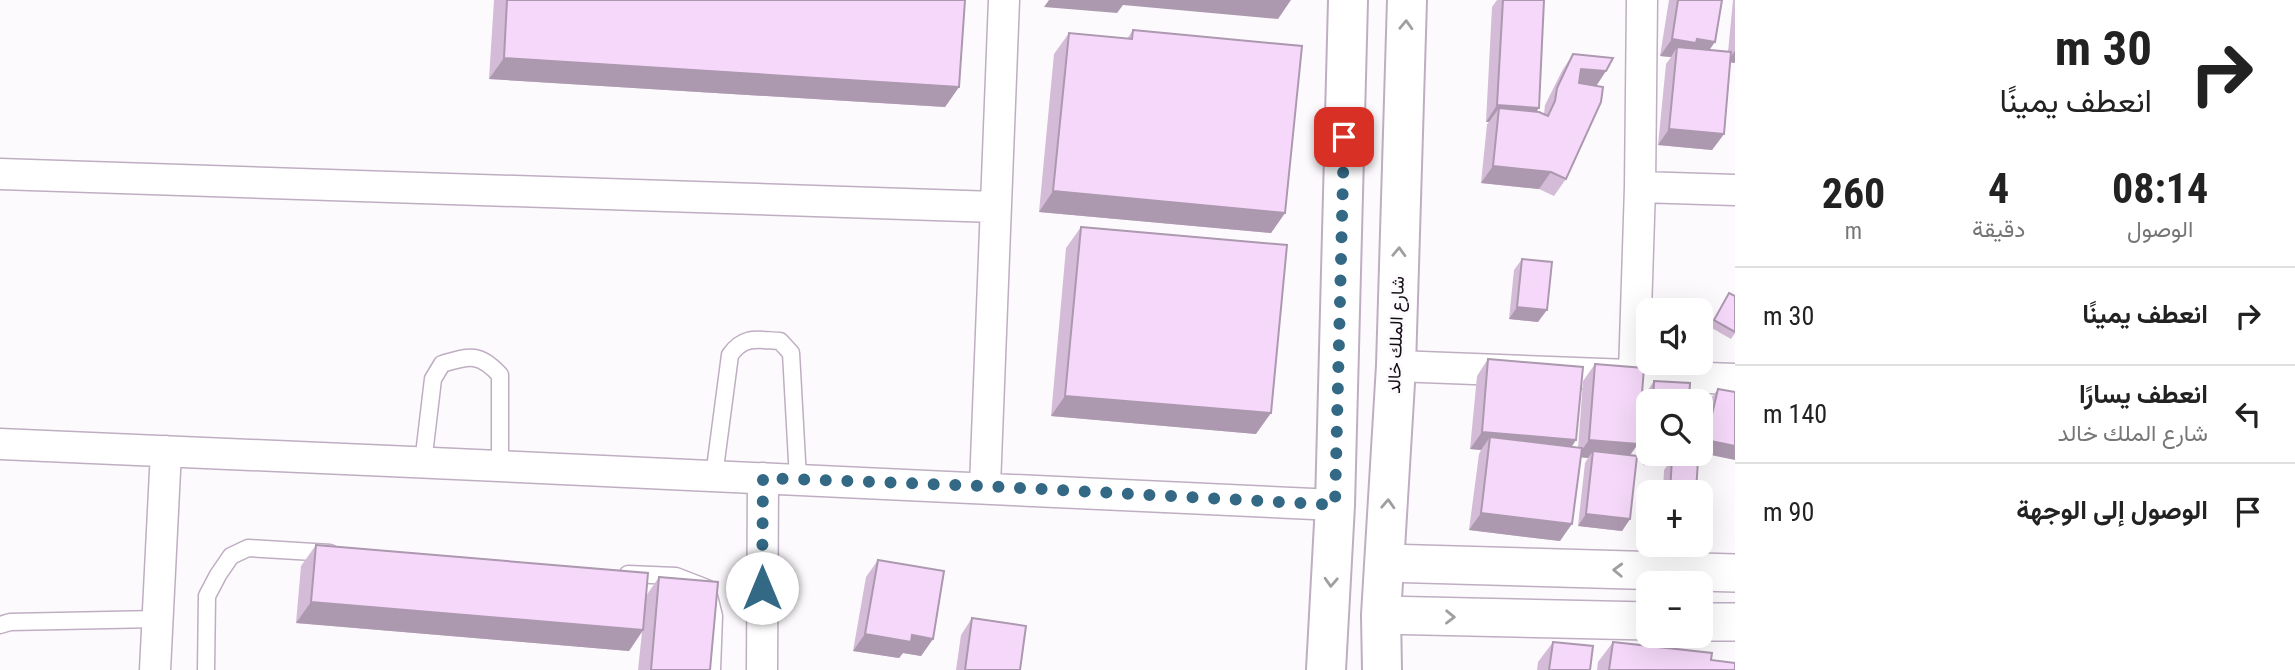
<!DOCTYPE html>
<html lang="ar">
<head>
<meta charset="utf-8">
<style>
  body { margin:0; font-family:"Roboto Condensed",Vazirmatn,sans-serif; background:#f2f2f2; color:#222; direction:rtl; height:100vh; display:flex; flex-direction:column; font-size:26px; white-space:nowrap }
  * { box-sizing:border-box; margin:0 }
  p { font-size:23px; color:#767676 }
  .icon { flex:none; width:38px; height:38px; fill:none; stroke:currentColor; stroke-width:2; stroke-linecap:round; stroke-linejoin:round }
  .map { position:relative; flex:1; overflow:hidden; direction:ltr }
  .details { display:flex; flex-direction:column; background:#fff; width:560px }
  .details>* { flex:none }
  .guide { background:#fff; color:#222; overflow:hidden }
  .fabs { position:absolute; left:1636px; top:298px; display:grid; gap:14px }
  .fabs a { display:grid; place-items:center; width:77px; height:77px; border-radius:14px; background:#fff; box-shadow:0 7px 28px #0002; font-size:35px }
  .pin { position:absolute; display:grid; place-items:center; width:60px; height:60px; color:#fff; margin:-30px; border-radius:14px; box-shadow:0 4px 10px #0006 }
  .me { position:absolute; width:77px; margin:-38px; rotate:0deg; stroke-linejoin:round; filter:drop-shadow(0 0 5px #0008) }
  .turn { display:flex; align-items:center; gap:24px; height:147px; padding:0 28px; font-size:32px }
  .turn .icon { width:91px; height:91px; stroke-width:2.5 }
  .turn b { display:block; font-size:49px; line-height:60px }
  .eta { display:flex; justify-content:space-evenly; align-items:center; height:119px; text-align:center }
  .eta b { font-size:42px; font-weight:700; line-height:49px }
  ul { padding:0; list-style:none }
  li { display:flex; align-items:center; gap:21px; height:98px; padding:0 28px; border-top:2px solid #e0e0e0 }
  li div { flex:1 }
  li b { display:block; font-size:26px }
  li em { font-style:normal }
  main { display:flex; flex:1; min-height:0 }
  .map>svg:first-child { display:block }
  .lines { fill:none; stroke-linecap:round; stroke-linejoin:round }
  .service-casing { stroke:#bfaec2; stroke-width:19 }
  .minor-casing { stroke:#bfaec2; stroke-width:33 }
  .tertiary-casing { stroke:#bfaec2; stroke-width:40 }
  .primary-casing { stroke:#bfaec2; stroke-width:42 }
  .service { stroke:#fff; stroke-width:16 }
  .minor { stroke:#fff; stroke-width:30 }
  .tertiary { stroke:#fff; stroke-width:37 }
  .primary { stroke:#fff; stroke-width:38 }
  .wall { fill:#d4bbd7 }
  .shaded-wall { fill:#ac98af }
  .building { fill:#f6d9fa; stroke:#ac98af; stroke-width:2 }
  .oneway { stroke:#a19ea1 }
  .route { stroke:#336985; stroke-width:12; stroke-dasharray:0 21.6 }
  .labels { text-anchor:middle; stroke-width:6; stroke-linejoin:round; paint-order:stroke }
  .street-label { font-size:18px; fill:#130d14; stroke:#fdfafe }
</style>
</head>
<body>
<main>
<section class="details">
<div class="guide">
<div class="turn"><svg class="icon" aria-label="right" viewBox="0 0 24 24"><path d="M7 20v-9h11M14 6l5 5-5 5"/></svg><div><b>30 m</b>انعطف يمينًا</div></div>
</div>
<div class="eta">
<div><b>08:14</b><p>الوصول</p></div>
<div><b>4</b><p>دقيقة</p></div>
<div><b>260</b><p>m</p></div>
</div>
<ul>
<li><svg class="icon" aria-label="right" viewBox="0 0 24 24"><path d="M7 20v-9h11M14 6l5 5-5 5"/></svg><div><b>انعطف يمينًا</b></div><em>30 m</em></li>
<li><svg class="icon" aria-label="left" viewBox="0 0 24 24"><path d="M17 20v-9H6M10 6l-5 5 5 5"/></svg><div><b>انعطف يسارًا</b><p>شارع الملك خالد</p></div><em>140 m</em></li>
<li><svg class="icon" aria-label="arrive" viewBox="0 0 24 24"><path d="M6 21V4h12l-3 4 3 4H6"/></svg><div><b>الوصول إلى الوجهة</b></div><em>90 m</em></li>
</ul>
</section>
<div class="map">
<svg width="1735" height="670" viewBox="0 0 1735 670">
  <rect width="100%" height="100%" fill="#fdfafe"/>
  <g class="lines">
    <defs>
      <path id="service" d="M 423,463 L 433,379 L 442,364 C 469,356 479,352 500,375 L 500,466
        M 714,476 L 730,355 C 744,335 758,340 780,341 L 791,353 L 798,479
        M 628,574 L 676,576 L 707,588 L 714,616 L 712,670
        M 0,625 L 10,622 L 157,619
        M 206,670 L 207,596 L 218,575 L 231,556 L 248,548 L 330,553"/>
      <path id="minor" d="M 0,174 L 995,207
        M 1640,187 L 1735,190
        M 1396,366 L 1735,379
        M 1634,374 L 1640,187 L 1642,0
        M 0,444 C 445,464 890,481 1335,505
        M 985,486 L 1004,0
        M 155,670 L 166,451
        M 762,670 L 763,478"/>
      <path id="tertiary" d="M 1385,563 L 1735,573
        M 1381,615 L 1648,621
        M 1701,622 L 1735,622"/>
      <path id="primary" d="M 1326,670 L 1335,505 L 1348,0
        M 1382,670 L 1381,615 L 1396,366 L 1407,0"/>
    </defs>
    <!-- service casing -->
    <use href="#service" class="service-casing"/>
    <!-- minor casing -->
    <use href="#minor" class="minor-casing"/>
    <!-- tertiary casing -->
    <use href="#tertiary" class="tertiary-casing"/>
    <!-- primary casing -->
    <use href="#primary" class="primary-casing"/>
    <!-- service -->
    <use href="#service" class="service"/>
    <!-- minor -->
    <use href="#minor" class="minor"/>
    <!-- tertiary -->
    <use href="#tertiary" class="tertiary"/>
    <!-- primary -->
    <use href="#primary" class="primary"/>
  </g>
  <!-- wall -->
  <path class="wall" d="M 494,0 L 965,0 L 959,87 L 945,107 L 489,79 Z
    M 1497,0 L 1544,0 L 1536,111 L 1544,114 L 1545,105 L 1562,71 L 1573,54 L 1596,86 L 1566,179 L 1554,196 L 1539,189 L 1481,183 L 1487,124 L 1489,122 L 1486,122 L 1492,7 Z
    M 1669,0 L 1722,0 L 1709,50 L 1728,52 L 1733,0 L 1735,0 L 1735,63 L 1730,62 L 1724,134 L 1712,150 L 1658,145 L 1666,64 L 1671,57 L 1660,56 Z
    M 1133,30 L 1285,213 L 1271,233 L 1039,212 L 1054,54 L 1069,33 L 1127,39 Z
    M 1081,227 L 1256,434 L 1051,416 L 1066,248 Z
    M 1522,259 L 1538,322 L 1509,319 L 1514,270 Z
    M 1729,293 L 1735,333 L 1731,339 L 1710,327 Z
    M 1488,359 L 1576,440 L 1571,447 L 1578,448 L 1583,381 L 1595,364 L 1630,455 L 1630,519 L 1622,531 L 1578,526 L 1585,463 L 1588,458 L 1581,457 L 1560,541 L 1469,530 L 1479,454 L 1481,450 L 1470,449 L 1477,376 Z
    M 1654,381 L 1689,401 L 1648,401 L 1648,453 L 1698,453 L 1695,459 L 1696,492 L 1663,492 L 1664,470 L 1667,466 L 1643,465 L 1646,393 Z
    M 1718,389 L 1734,403 L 1701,453 L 1701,439 L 1709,401 Z
    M 316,545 L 646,596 L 659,577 L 710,670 L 638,670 L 642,632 L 629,651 L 296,623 L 301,566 Z
    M 878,560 L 933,639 L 921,656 L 903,653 L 899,658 L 853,651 L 866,577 Z
    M 972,618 L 1020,670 L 956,670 L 961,635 Z
    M 1553,642 L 1590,670 L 1537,670 L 1538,662 Z
    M 1613,642 L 1711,660 L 1735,670 L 1597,670 L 1598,662 Z"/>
  <!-- shaded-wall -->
  <path class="shaded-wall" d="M 1049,0 L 1291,0 L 1278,19 L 1123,5 L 1117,13 L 1044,7 Z
    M 1672,39 L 1697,39 L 1715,42 L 1703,59 L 1677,47 L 1671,57 L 1660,56 Z
    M 1735,51 L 1735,63 L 1727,62 Z
    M 504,58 L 959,87 L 945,107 L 489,79 Z
    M 1581,69 L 1606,71 L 1595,88 L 1569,85 Z
    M 1497,105 L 1539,108 L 1527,125 L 1499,108 L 1489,122 L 1486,122 Z
    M 1669,129 L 1724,134 L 1712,150 L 1658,145 Z
    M 1493,166 L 1551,172 L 1539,189 L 1481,183 Z
    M 1053,191 L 1285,213 L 1271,233 L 1039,212 Z
    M 1517,307 L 1547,310 L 1538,322 L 1509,319 Z
    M 1065,396 L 1271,413 L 1256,434 L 1051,416 Z
    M 1482,432 L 1576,440 L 1565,457 L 1490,437 L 1481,450 L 1470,449 Z
    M 1589,440 L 1638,444 L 1626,461 L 1593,451 L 1588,458 L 1577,457 Z
    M 1706,440 L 1735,446 L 1735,460 L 1701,453 L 1701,448 Z
    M 1651,453 L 1698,455 L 1689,467 L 1672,458 L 1667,466 L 1643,465 Z
    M 1481,513 L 1572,524 L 1560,541 L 1469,530 Z
    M 1586,514 L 1630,519 L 1622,531 L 1578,526 Z
    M 311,602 L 643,630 L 629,651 L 296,623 Z
    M 865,634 L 912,635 L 933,639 L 921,656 L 903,653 L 899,658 L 853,651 Z"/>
  <!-- building -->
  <path class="building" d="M 507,0 L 965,0 L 959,87 L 504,58 Z
    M 1503,0 L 1544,0 L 1539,108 L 1497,105 Z
    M 1678,0 L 1722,0 L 1715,42 L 1697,39 L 1696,43 L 1672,39 Z
    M 1133,30 L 1302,46 L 1285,213 L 1053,191 L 1069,33 L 1132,39 Z
    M 1677,47 L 1731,52 L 1724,134 L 1669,129 Z
    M 1573,54 L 1613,58 L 1606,71 L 1581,69 L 1579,83 L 1603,87 L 1601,102 L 1566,179 L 1551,172 L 1493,166 L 1499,108 L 1539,112 L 1548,116 L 1555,101 L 1557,88 Z
    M 1081,227 L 1287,245 L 1271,413 L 1065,396 Z
    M 1522,259 L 1552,262 L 1547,310 L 1517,307 Z
    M 1729,293 L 1735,296 L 1735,332 L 1714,320 Z
    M 1488,359 L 1583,367 L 1576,440 L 1482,432 Z
    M 1595,364 L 1644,368 L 1638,444 L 1589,440 Z
    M 1654,381 L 1690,383 L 1689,401 L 1653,401 Z
    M 1718,389 L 1735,392 L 1735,446 L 1706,440 Z
    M 1490,437 L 1582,448 L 1572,524 L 1481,513 Z
    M 1593,451 L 1637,456 L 1630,519 L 1586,514 Z
    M 1652,453 L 1698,453 L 1698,455 Z
    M 1672,458 L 1698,460 L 1696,492 L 1670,492 Z
    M 316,545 L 648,573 L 643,630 L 311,602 Z
    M 878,560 L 944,571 L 933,639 L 912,635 L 911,642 L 865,634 Z
    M 659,577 L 718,582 L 710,670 L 651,670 Z
    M 972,618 L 1026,626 L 1020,670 L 965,670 Z
    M 1553,642 L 1593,646 L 1590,670 L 1549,670 Z
    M 1613,642 L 1712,653 L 1711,660 L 1735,663 L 1735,670 L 1609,670 Z"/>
  <!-- one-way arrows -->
  <defs><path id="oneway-chevron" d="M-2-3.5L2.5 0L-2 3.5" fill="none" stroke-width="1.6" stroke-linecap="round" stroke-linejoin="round" transform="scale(1.75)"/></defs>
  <g class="oneway">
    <use href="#oneway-chevron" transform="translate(1406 25) rotate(-88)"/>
    <use href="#oneway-chevron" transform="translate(1399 252) rotate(-88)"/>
    <use href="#oneway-chevron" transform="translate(1388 504) rotate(-87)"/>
    <use href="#oneway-chevron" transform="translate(1618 570) rotate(-178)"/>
    <use href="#oneway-chevron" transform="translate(1331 582) rotate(93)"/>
    <use href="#oneway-chevron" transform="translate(1450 617) rotate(1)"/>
  </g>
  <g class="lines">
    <!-- route -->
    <path class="route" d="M 762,588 L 763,478 L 985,486 L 1335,505 L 1344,137"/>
  </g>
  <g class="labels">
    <!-- street labels -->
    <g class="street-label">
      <text transform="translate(1396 335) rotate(-88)" y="6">شارع الملك خالد</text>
    </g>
  </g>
</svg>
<div class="fabs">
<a><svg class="icon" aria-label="sound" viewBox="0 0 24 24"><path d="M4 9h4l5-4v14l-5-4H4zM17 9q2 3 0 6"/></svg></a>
<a><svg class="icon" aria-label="search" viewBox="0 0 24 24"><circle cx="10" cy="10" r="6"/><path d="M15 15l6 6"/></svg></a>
<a>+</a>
<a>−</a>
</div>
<div class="pin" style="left:1344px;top:137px;background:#d93025"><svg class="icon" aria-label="arrive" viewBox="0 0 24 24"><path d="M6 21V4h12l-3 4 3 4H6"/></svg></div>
<svg class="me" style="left:762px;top:588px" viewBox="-20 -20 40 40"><circle r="19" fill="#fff"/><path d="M0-13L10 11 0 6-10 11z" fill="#336985"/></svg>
</div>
</main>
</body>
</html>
